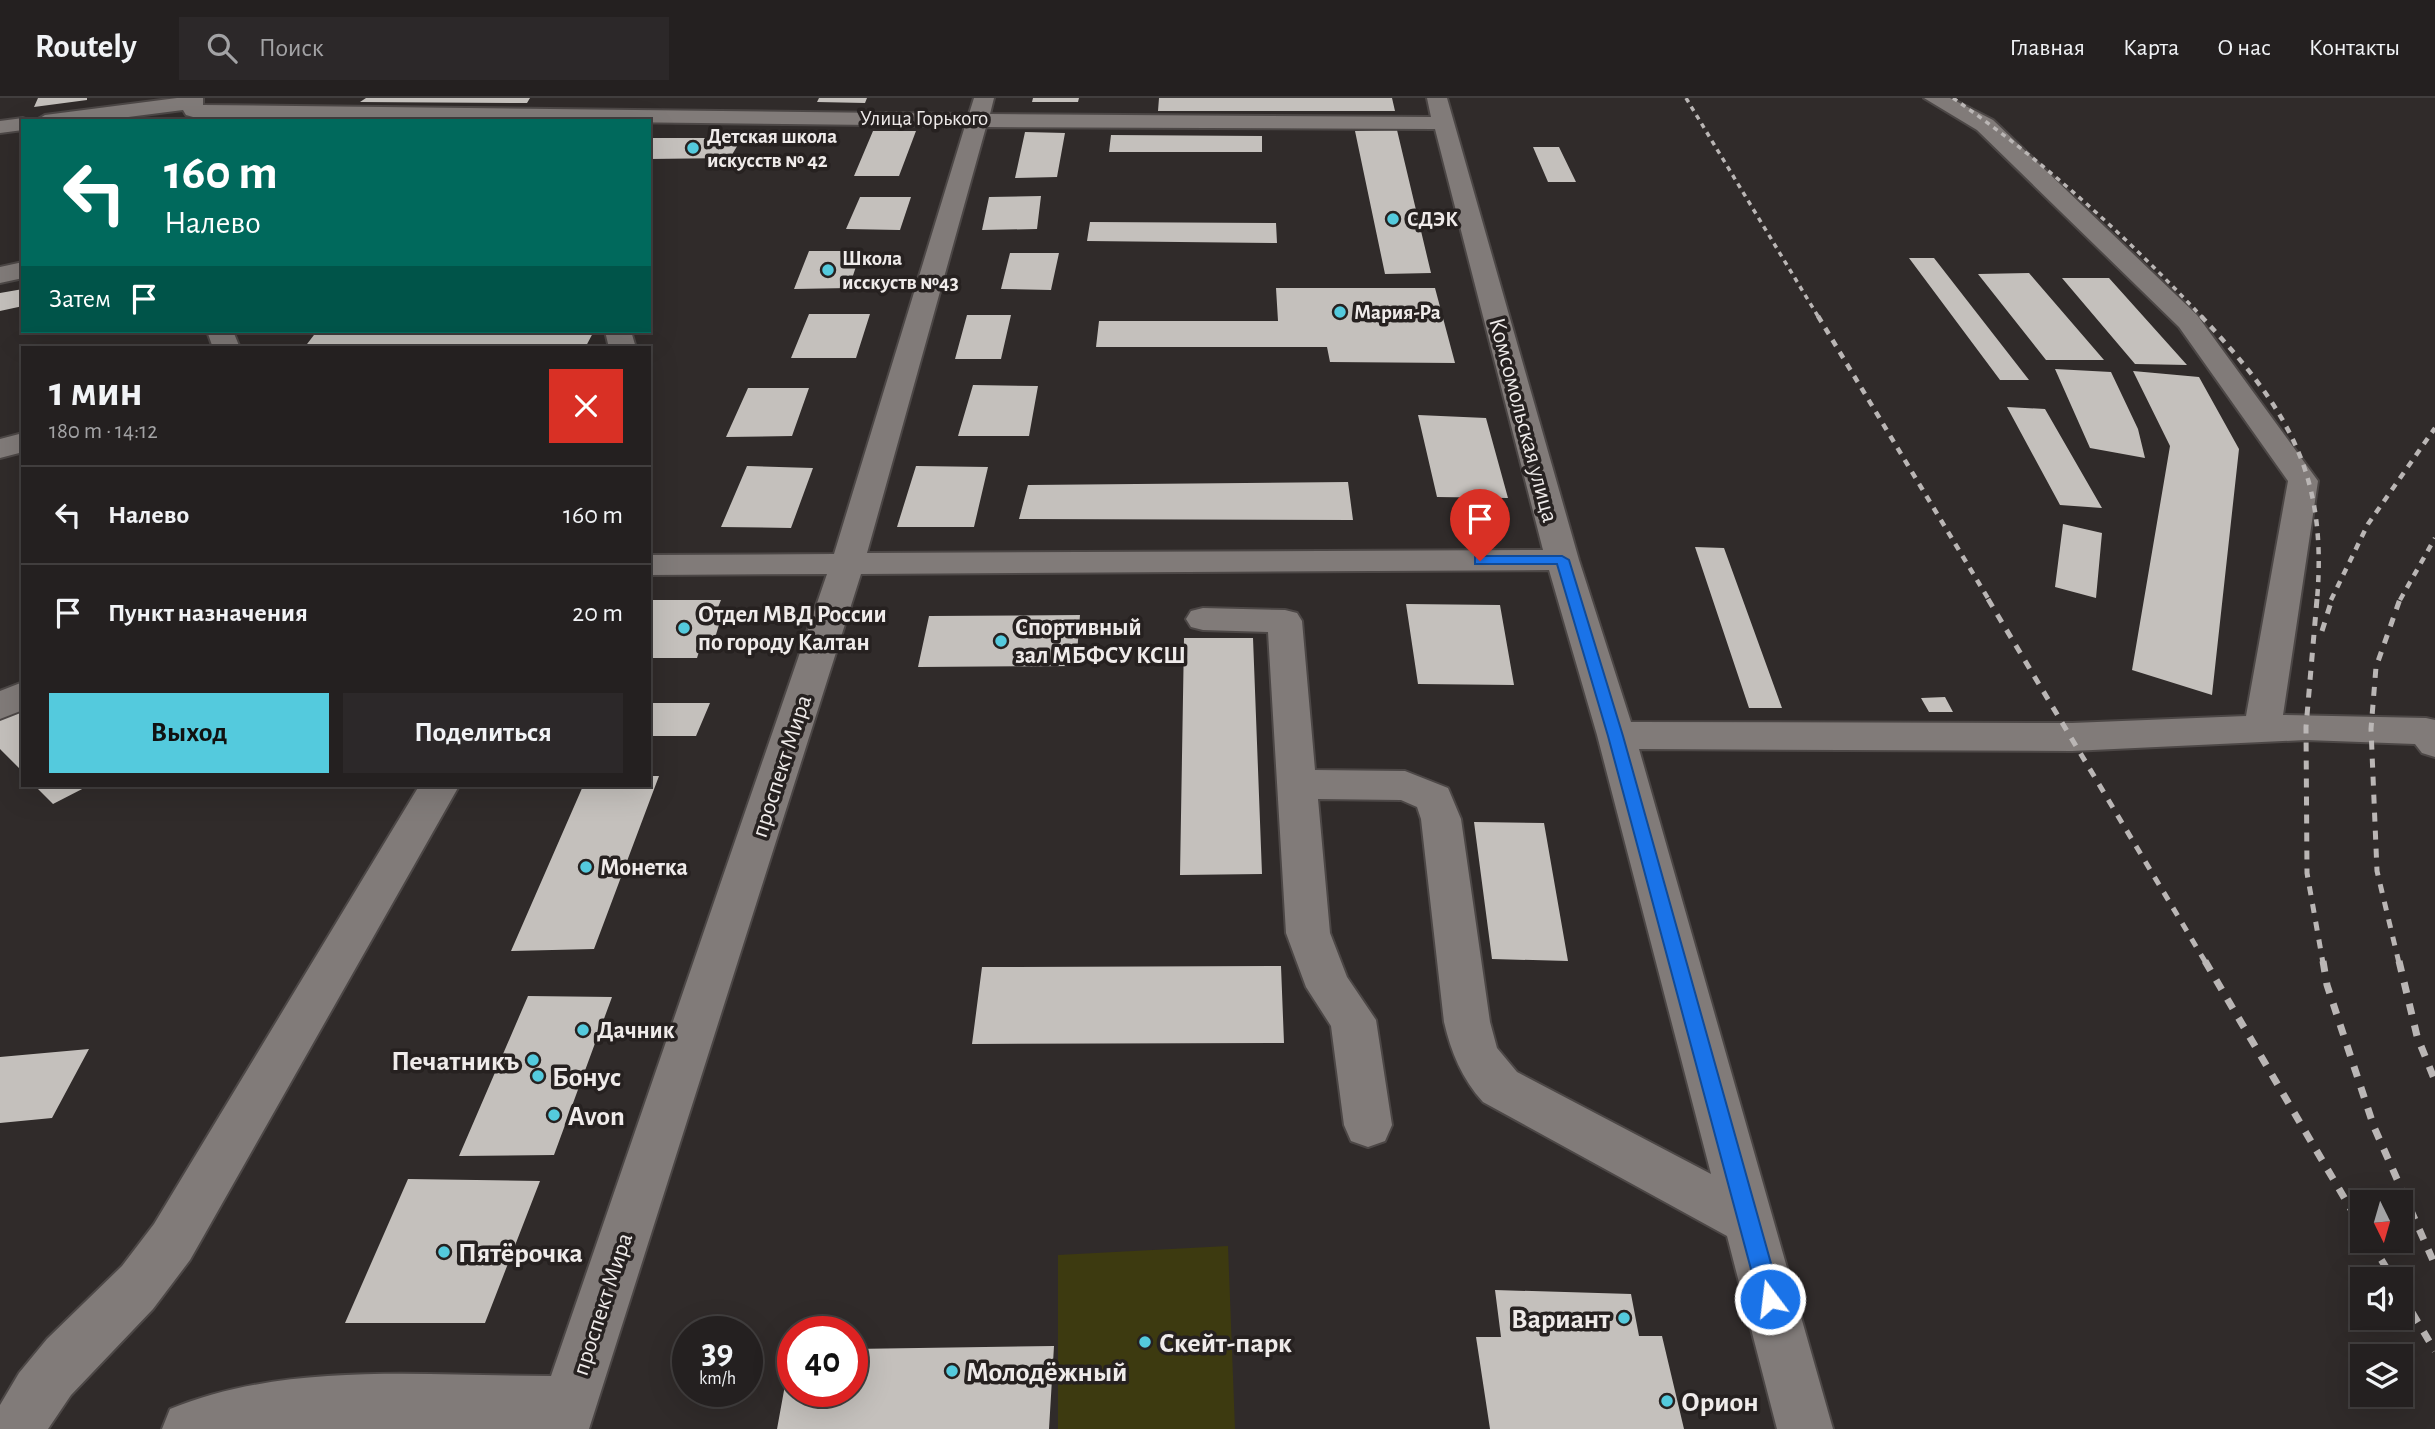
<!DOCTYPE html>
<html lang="ru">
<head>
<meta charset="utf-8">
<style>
  body { margin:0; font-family:"Alegreya Sans",sans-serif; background:#2c2829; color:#f1f3f6; height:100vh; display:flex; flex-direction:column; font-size:26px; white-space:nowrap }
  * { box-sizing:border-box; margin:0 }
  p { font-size:23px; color:#a3a3a5 }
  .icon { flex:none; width:38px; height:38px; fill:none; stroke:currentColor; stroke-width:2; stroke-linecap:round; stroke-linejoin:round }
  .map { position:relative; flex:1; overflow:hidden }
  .sheet { position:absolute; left:21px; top:248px; width:630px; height:441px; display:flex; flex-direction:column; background:#242020; border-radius:0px; box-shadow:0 7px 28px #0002,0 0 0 2px #413e3e }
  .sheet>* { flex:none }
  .guide { position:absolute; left:21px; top:21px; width:630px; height:214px; border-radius:0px; box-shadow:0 7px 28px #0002,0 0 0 2px #413e3e; background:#00695c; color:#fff; overflow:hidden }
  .needle { width:46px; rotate:175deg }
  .controls { position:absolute; left:2350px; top:1092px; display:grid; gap:14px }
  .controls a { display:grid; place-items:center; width:63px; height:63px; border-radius:0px; background:#242020; box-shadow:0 7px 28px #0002,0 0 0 2px #413e3e; font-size:35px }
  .speed { position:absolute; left:672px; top:1218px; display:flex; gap:14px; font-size:35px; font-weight:700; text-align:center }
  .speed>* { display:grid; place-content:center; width:91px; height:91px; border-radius:50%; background:#242020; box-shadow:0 7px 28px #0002,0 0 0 2px #413e3e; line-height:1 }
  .speed small { font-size:18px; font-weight:400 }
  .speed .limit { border:10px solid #d22; background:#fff; color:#111 }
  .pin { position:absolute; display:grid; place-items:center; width:60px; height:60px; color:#fff; margin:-72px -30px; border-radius:50% 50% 50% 0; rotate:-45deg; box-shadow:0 0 7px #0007 }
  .pin .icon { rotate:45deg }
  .me { position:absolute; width:77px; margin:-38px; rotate:345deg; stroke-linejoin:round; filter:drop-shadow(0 0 5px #0008) }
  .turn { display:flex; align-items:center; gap:24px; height:147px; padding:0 28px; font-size:32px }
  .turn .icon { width:91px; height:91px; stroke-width:2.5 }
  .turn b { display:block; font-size:49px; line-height:60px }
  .then { display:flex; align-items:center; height:66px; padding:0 28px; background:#0003; gap:14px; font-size:26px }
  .round { display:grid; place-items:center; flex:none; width:74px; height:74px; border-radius:0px; background:#2c2829 }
  .overview { display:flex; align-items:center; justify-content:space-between; height:119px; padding:0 28px }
  h1 { font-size:42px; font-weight:700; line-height:52px }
  .action { display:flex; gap:14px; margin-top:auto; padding:14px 28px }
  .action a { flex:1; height:80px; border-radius:0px; background:#54cadd; color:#111; font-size:28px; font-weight:700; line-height:80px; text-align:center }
  .action a+a { background:#2c2829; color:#f1f3f6 }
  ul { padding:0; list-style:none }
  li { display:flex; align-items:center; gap:21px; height:98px; padding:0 28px; border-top:2px solid #413e3e }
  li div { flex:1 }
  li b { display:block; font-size:26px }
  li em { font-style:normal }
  header { display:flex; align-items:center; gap:42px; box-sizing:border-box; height:98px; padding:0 35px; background:#242020; border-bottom:2px solid #413e3e }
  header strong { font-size:33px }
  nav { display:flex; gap:38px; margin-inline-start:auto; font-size:24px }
  .search { width:490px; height:63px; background:#2c2829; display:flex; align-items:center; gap:18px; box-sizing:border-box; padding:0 24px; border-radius:0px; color:#a3a3a5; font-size:26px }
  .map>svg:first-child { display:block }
  .green { fill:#3d3a10 }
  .building { fill:#c4c0bc }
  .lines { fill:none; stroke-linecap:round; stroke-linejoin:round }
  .minor-casing { stroke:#4c4746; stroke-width:4 }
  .minor { fill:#817b79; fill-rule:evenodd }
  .rail-far3 { stroke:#bab6b5; stroke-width:3.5; stroke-dasharray:5 5; stroke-linecap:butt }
  .rail-far2 { stroke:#bab6b5; stroke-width:4.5; stroke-dasharray:7 7; stroke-linecap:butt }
  .rail-far1 { stroke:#bab6b5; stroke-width:5; stroke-dasharray:9 9; stroke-linecap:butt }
  .rail { stroke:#bab6b5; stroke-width:7; stroke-dasharray:11 11; stroke-linecap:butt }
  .route { fill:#1a73e8; stroke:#114b97; stroke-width:2 }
  .poi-dot { fill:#54cadd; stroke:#262120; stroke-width:2.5 }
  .labels { text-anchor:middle; stroke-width:7; stroke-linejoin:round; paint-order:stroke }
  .far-street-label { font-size:21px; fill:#efebea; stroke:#262120 }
  .far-poi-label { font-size:21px; font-weight:bold; fill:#efebea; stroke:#262120; text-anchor:start }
  .street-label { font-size:24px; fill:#efebea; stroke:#262120 }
  .poi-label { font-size:24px; font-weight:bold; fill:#efebea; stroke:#262120; text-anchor:start }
  .near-poi-label { font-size:28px; font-weight:bold; fill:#efebea; stroke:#262120; text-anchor:start }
</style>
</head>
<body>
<header>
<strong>Routely</strong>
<div class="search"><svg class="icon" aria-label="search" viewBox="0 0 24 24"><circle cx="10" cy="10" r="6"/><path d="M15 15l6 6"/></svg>Поиск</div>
<nav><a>Главная</a><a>Карта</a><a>О нас</a><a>Контакты</a></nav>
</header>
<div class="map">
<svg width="2435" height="1331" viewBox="0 0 2435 1331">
  <rect width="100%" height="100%" fill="#302b2a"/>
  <!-- green -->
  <path class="green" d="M 1228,1148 L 1235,1331 L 1058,1331 L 1058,1157 Z"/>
  <!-- building -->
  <path class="building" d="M 38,0 L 87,0 L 87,2 L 34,9 Z
    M 366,0 L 530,0 L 527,5 L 360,4 Z
    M 819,0 L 867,0 L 865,5 L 817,4 Z
    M 1033,0 L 1079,0 L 1078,4 L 1032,4 Z
    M 1159,0 L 1392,0 L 1395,13 L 1158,13 Z
    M 1397,32 L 1431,175 L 1385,176 L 1355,33 Z
    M 873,33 L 916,33 L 899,78 L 854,78 Z
    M 1025,34 L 1065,35 L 1057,79 L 1015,80 Z
    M 1111,37 L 1262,38 L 1262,54 L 1109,54 Z
    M 649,40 L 742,40 L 730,60 L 649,61 Z
    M 1533,49 L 1559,49 L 1576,84 L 1548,84 Z
    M 1041,98 L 1037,131 L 982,132 L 989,99 Z
    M 860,99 L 911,99 L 900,132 L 846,131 Z
    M 1090,124 L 1276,125 L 1277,145 L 1087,143 Z
    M 809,153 L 861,153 L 849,190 L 794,191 Z
    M 1010,155 L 1059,155 L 1051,192 L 1001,191 Z
    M 1909,160 L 1934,160 L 2029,282 L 2000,282 Z
    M 2029,175 L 2104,262 L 2046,262 L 1978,176 Z
    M 2062,180 L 2109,180 L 2187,267 L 2135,266 Z
    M 1276,190 L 1435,190 L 1455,265 L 1330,264 L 1327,249 L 1096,249 L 1099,223 L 1278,223 Z
    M 23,191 L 23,208 L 0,213 L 0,195 Z
    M 809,216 L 870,216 L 856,260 L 791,260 Z
    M 967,217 L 1011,217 L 1001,261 L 955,261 Z
    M 317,233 L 594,233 L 585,250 L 304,250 Z
    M 2055,271 L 2111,274 L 2138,331 L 2145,360 L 2090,350 Z
    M 2133,273 L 2199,279 L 2239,351 L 2212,597 L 2132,572 L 2170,348 Z
    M 973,287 L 1038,288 L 1029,338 L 958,338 Z
    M 748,290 L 809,290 L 792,338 L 726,339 Z
    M 2007,309 L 2045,311 L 2102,410 L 2060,407 Z
    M 1418,317 L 1486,320 L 1508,400 L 1437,399 Z
    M 747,368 L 813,370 L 791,430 L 721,429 Z
    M 916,368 L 988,369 L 974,429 L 897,429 Z
    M 1348,384 L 1353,422 L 1019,421 L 1028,387 Z
    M 2063,426 L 2102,435 L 2096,500 L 2055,489 Z
    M 1695,449 L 1724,450 L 1782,610 L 1749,610 Z
    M 653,502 L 721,502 L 714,519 L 721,520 L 715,540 L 703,541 L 697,560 L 649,560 L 649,513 Z
    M 1406,506 L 1500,507 L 1514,587 L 1418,586 Z
    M 1080,517 L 1076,568 L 918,569 L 929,518 Z
    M 1184,540 L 1253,540 L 1262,776 L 1180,777 Z
    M 1945,599 L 1953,614 L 1929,614 L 1921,600 Z
    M 649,605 L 710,605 L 696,638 L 649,638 Z
    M 23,607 L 23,674 L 0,651 L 0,618 Z
    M 649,678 L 659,678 L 594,851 L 511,853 L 583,688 L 649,688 Z
    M 35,688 L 88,688 L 53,706 Z
    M 1474,724 L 1544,725 L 1568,863 L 1492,861 Z
    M 1281,868 L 1284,945 L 972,946 L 982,869 Z
    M 528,898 L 612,899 L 554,1057 L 459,1058 Z
    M 89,951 L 52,1020 L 0,1025 L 0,959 Z
    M 408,1081 L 540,1083 L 485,1225 L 345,1225 Z
    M 1495,1192 L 1631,1196 L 1639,1238 L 1662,1238 L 1684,1331 L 1490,1331 L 1476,1239 L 1501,1239 Z
    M 1054,1248 L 1049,1331 L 777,1331 L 791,1254 L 793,1293 L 852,1293 L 852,1251 Z"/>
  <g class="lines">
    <defs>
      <path id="minor" d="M 177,0 L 203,0 L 203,7 L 969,16 L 974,0 L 994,0 L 990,16 L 1431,19 L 1427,0 L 1447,0 L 1579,462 L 1631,624 L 2072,625 L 2246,618 L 2288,383 L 2179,229 L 1977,32 L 1924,0 L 1950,0 L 1993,22 L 2197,217 L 2318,383 L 2283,617 L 2426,620 L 2435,622 L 2435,659 L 2422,655 L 2415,646 L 2306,642 L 2072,653 L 1639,651 L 1833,1331 L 1777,1331 L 1727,1138 L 1483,1004 C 1462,981 1451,954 1444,924 L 1421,721 L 1417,709 L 1401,702 L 1318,701 L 1330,835 L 1347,879 L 1376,922 L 1392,1027 L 1385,1043 L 1368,1049 L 1351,1043 L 1344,1027 L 1331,928 L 1306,889 L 1286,835 L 1268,534 L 1203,532 L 1191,529 L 1186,521 L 1191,513 L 1203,510 L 1285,512 L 1297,515 L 1302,523 L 1315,672 L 1405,673 L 1448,690 L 1461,721 L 1490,924 L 1497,950 L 1517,974 L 1711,1076 L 1597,637 L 1549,472 L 861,476 L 589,1331 L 162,1331 L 170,1311 C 287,1263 426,1278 551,1278 L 827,476 L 649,477 L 649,457 L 834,456 L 965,28 L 193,19 L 186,17 L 183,12 L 97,23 L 35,23 L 45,17 ZM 986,29 L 1435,31 L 1543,452 L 867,455 Z
        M 23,20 L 31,23 L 23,23 L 23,32 L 0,35 L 0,23 Z
        M 23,164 L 23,180 L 0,185 L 0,169 Z
        M 207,233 L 233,233 L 240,250 L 213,250 Z
        M 605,233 L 631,233 L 636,250 L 609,250 Z
        M 23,335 L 23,354 L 0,360 L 0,341 Z
        M 23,584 L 23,612 L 0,621 L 0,593 Z
        M 419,688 L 459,688 L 190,1162 L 153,1211 L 71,1297 L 48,1331 L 0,1331 L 0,1307 L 19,1275 L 47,1241 L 122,1168 L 154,1126 Z"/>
    </defs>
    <!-- minor casing -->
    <use href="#minor" class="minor-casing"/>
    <!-- minor -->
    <use href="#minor" class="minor"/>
    <!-- rail-far3 -->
    <path class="rail-far3" d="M 1686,0 L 1819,220
      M 1953,0 C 2045,64 2126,138 2203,220"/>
    <!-- rail-far2 -->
    <path class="rail-far2" d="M 1818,218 L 1989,502
      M 2201,218 C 2286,309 2328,374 2317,502
      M 2331,502 L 2368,426 L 2435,330
      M 2400,502 L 2435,440"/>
    <!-- rail-far1 -->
    <path class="rail-far1" d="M 1988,501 L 2206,865
      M 2317,501 L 2306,629 L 2307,775 L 2323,865
      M 2322,533 L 2332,501
      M 2399,865 L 2377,773 L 2371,631 L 2376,569 L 2400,501"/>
    <!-- rail -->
    <path class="rail" d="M 2205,863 L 2362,1130
      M 2323,863 L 2327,887 L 2374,1029 L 2435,1167
      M 2399,863 L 2417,938 L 2435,983
      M 2370,1143 L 2393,1181
      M 2401,1196 L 2435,1253"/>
  </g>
  <!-- route -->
  <path class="route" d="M 1480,458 L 1562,458 L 1569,462 L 1623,638 L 1781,1201 L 1778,1209 L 1770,1212 L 1762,1209 L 1759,1201 L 1608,638 L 1557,466 L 1475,466 L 1475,459 Z"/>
  <!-- markers -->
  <g class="poi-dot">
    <circle cx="693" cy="50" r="7"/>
    <circle cx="1393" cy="121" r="7"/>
    <circle cx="828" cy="172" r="7"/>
    <circle cx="1340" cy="214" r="7"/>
    <circle cx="684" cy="530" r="7"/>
    <circle cx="1001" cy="543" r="7"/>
    <circle cx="586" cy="769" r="7"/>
    <circle cx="583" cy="932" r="7"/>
    <circle cx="533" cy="962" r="7"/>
    <circle cx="538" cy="978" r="7"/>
    <circle cx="554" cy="1017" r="7"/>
    <circle cx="444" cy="1154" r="7"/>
    <circle cx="1624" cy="1220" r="7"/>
    <circle cx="1145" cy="1244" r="7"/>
    <circle cx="952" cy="1273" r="7"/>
    <circle cx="1667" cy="1303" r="7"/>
  </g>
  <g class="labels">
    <!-- far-street labels -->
    <g class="far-street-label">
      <text x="924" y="27">Улица Горького</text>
    </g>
    <!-- far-poi labels -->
    <g class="far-poi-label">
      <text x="707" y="45">Детская школа<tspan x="707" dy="24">искусств № 42</tspan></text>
      <text x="1407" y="128">СДЭК</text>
      <text x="842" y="167">Школа<tspan x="842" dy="24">исскуств №43</tspan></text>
      <text x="1354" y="221">Мария-Ра</text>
    </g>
    <!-- street labels -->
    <g class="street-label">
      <text transform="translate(1524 322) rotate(75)" y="8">Комсомольская улица</text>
      <text transform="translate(781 668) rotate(-72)" y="8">проспект Мира</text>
      <text transform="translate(602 1206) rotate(-72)" y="8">проспект Мира</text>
    </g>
    <!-- poi labels -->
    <g class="poi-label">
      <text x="698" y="524">Отдел МВД России<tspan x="698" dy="28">по городу Калтан</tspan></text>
      <text x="1015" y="537">Спортивный<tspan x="1015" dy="28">зал МБФСУ КСШ</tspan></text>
      <text x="600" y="777">Монетка</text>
      <text x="597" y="940">Дачник</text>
    </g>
    <!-- near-poi labels -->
    <g class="near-poi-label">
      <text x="519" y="972" text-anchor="end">Печатникъ</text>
      <text x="552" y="988">Бонус</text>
      <text x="568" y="1027">Avon</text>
      <text x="458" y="1164">Пятёрочка</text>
      <text x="1610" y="1230" text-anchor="end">Вариант</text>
      <text x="1159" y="1254">Скейт-парк</text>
      <text x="966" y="1283">Молодёжный</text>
      <text x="1681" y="1313">Орион</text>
    </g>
  </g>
</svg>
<div class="controls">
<a><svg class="needle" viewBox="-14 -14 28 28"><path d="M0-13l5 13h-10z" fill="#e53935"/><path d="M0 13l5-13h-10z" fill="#a3a3a5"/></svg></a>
<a><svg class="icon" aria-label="sound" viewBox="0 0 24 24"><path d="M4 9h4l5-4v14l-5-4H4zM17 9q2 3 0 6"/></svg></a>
<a><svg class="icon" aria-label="layers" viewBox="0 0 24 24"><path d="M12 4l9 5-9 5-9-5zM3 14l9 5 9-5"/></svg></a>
</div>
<div class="speed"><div>39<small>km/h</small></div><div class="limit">40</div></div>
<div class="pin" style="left:1480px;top:463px;background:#d93025"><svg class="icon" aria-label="arrive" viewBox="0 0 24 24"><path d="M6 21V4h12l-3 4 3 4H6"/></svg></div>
<svg class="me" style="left:1770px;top:1201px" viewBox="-20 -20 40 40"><circle r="17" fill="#1a73e8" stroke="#fff" stroke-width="3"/><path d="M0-11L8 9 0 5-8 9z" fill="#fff"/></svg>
<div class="guide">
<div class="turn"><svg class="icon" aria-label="left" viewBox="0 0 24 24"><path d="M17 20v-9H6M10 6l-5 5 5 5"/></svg><div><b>160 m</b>Налево</div></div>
<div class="then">Затем<svg class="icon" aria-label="arrive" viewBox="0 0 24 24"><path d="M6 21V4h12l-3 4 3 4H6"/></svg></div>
</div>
<section class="sheet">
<div class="overview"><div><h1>1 мин</h1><p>180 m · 14:12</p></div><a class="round" style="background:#d93025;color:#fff"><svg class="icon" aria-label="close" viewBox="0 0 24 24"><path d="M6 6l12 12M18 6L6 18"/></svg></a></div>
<ul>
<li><svg class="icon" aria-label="left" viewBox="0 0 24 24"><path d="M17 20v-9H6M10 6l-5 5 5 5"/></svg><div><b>Налево</b></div><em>160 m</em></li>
<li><svg class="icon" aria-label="arrive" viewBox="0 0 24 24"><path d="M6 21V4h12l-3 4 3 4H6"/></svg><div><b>Пункт назначения</b></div><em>20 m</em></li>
</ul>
<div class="action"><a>Выход</a><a>Поделиться</a></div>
</section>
</div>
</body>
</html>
